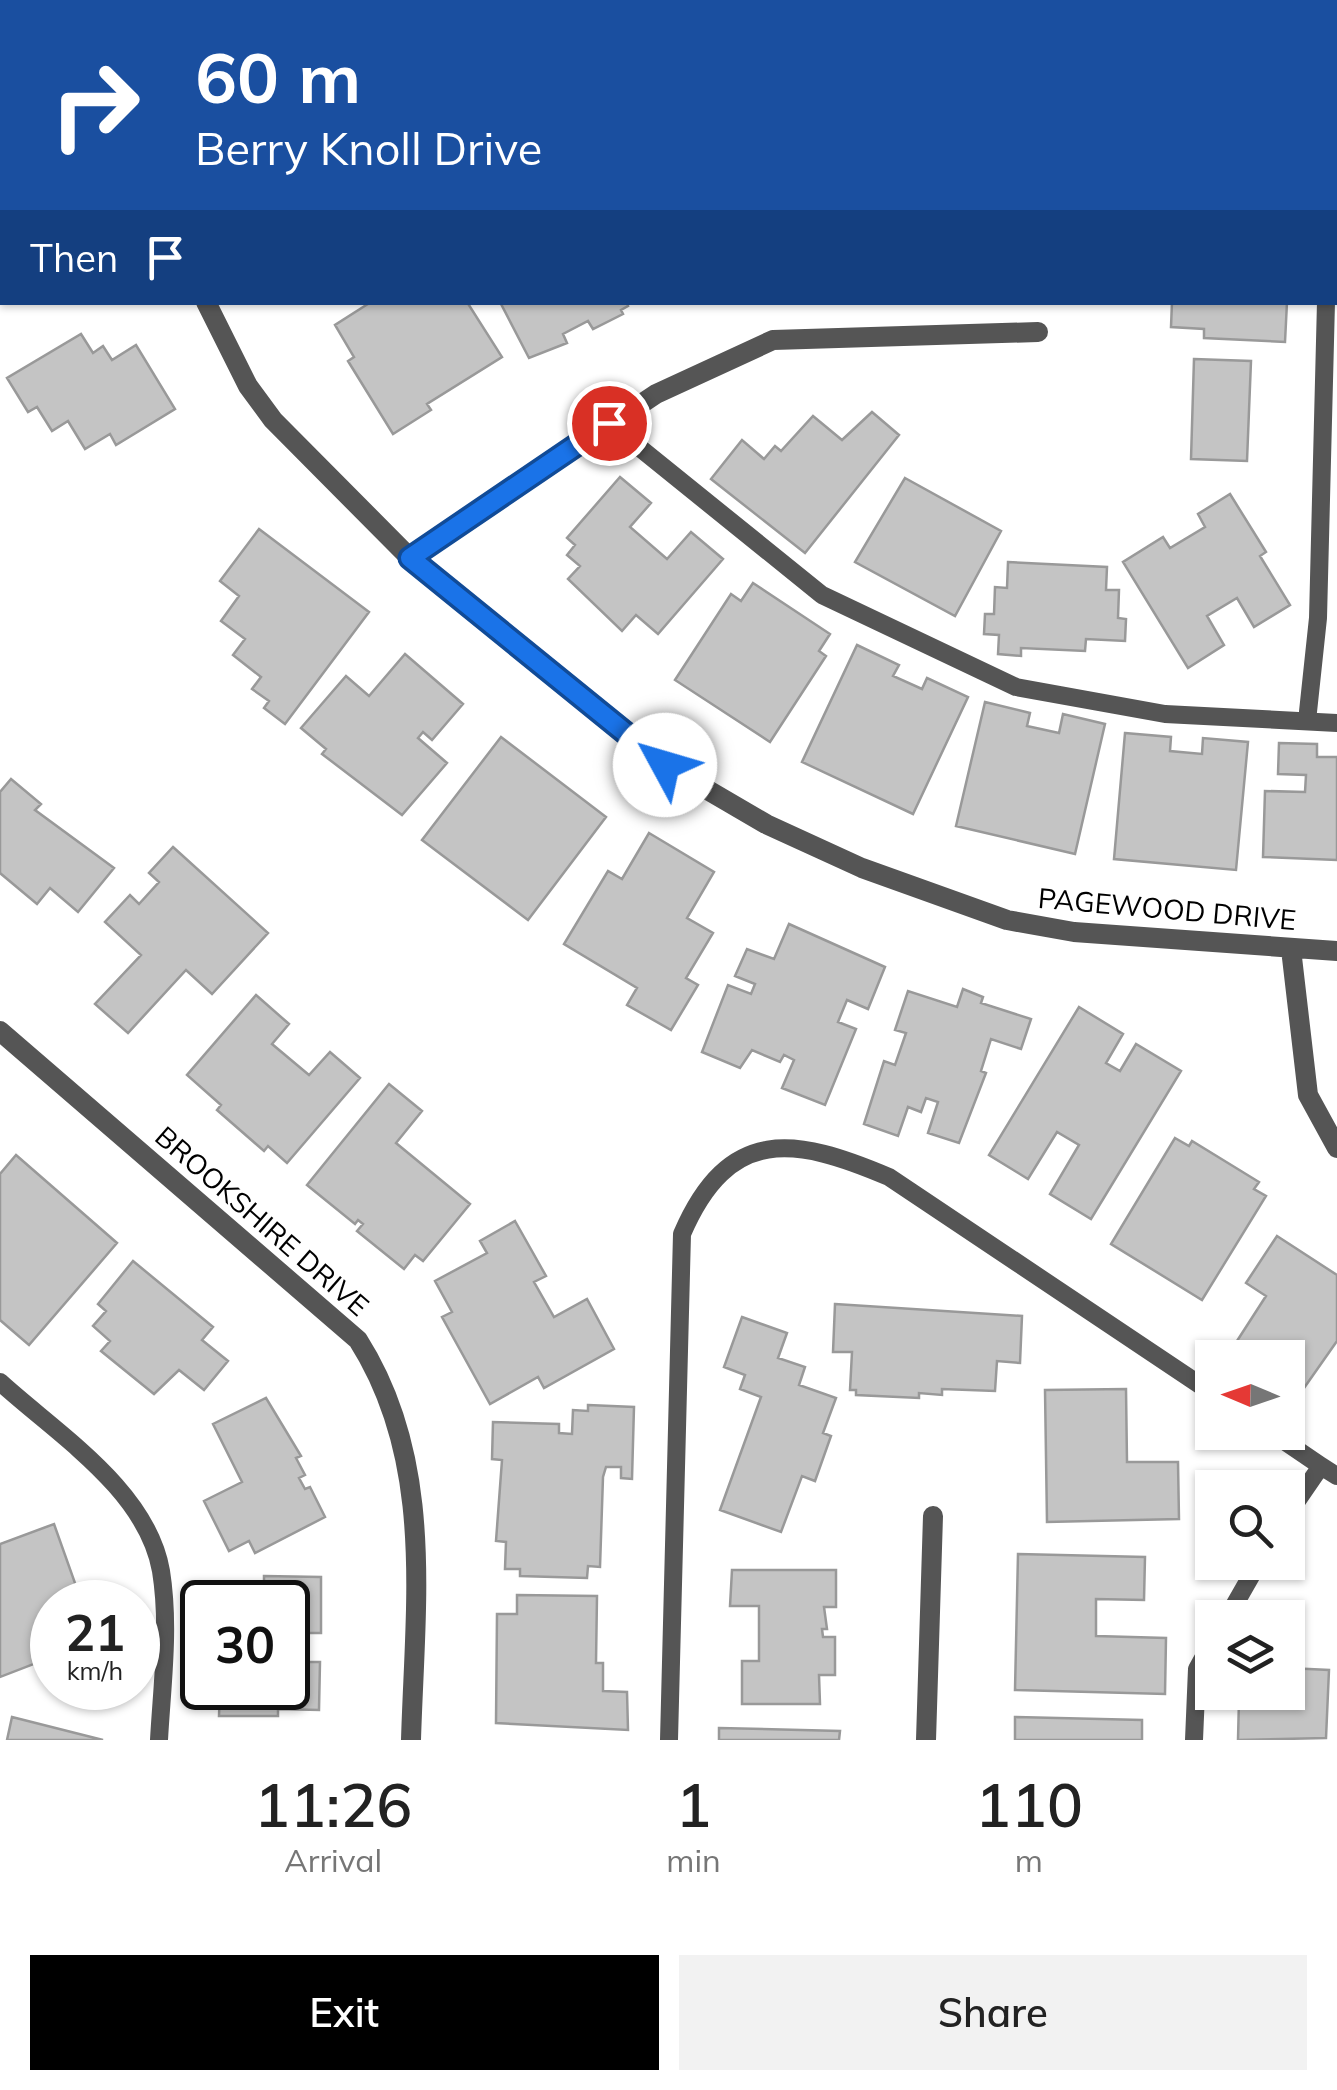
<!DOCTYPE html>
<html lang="en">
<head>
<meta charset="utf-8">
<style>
  body { margin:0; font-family:Mulish,sans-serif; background:#f2f2f2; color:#222; height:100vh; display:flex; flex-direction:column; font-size:38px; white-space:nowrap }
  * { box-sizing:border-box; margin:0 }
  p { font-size:32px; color:#767676 }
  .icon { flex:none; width:55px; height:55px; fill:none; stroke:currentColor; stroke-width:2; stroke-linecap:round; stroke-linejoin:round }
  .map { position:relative; height:1740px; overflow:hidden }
  .sheet { display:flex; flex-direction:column; background:#fff; flex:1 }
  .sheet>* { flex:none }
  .guide { position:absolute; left:0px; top:0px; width:1338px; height:305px; box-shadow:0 2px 8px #0004; background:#1a4fa0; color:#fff; overflow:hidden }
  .needle { width:65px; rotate:272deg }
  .buttons { position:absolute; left:1195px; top:1340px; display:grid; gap:20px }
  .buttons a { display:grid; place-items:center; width:110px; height:110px; border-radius:0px; background:#fff; box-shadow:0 2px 8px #0004; font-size:50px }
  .speed { position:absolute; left:30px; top:1580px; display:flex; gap:20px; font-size:50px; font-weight:700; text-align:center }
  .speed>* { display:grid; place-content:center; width:130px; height:130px; border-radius:50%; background:#fff; box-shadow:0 2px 8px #0004; line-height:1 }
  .speed small { font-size:25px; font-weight:400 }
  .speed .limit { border:5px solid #111; border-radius:15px; background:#fff; color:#111 }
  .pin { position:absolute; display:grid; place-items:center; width:85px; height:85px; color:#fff; margin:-42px; border:5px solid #fff; border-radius:50%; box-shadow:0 2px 10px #0007 }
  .me { position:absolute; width:110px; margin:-55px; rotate:309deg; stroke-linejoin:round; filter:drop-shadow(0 0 8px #0008) }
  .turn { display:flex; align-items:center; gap:35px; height:210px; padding:0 30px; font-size:45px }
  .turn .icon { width:130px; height:130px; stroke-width:2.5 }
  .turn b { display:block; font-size:70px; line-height:85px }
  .then { display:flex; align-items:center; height:95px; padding:0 30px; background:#0003; gap:20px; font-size:38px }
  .eta { display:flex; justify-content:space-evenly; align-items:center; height:170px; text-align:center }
  .eta b { font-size:60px; font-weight:600; line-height:70px }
  .button { display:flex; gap:20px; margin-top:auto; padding:20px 30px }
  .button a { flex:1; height:115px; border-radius:0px; background:#000; color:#fff; font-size:40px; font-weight:600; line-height:115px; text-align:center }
  .button a+a { background:#f2f2f2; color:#222 }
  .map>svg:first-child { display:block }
  .building { fill:#c4c4c4; stroke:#999; stroke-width:2.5 }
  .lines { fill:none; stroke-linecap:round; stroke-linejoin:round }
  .service { stroke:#555; stroke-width:18 }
  .minor { stroke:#555; stroke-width:20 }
  .route-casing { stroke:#114b97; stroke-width:25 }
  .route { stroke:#1a73e8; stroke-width:18 }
  .labels { text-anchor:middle; stroke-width:8; stroke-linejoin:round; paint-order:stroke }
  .street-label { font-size:28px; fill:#000; stroke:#fff }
</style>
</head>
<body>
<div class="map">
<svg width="1337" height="1740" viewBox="0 0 1337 1740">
  <rect width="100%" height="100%" fill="#fff"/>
  <!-- building -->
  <path class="building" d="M 303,0 L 424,0 L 425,2 L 304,2 Z
    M 453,0 L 549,0 L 542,2 Z
    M 1015,0 L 1089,0 L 1089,2 L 1015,2 Z
    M 0,24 L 2,28 L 0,110 Z
    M 2,176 L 2,300 L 0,301 L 0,177 Z
    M 371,302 L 467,302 L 502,357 L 427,404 L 431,410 L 393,434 L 348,361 L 354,357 L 335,325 Z
    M 500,302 L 626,302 L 628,306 L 621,310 L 623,314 L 593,329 L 588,321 L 563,334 L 567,343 L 529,358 Z
    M 1172,302 L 1287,302 L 1285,342 L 1204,338 L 1204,329 L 1171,327 Z
    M 81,334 L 93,353 L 103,346 L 112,360 L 136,345 L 175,409 L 116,445 L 110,434 L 85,449 L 68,421 L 52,431 L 37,407 L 28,412 L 7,378 Z
    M 1194,359 L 1251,361 L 1247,461 L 1191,459 Z
    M 872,412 L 899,435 L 805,553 L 711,479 L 742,440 L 764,459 L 775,446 L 781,451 L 813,416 L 842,440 Z
    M 620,477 L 651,503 L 630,527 L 667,559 L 691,532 L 723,559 L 658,634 L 636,615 L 622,631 L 568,579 L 580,566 L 567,555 L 575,545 L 567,538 Z
    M 905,478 L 1001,531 L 955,616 L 855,562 Z
    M 1230,494 L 1266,552 L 1260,556 L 1290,605 L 1254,627 L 1237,598 L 1207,616 L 1224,645 L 1188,668 L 1123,562 L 1163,537 L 1170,548 L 1205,527 L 1198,514 Z
    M 259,529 L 369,612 L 285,724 L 264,708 L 269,701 L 252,689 L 261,677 L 233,655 L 245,639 L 221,621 L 239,596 L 220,581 Z
    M 1008,562 L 1107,567 L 1106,590 L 1119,590 L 1118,618 L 1126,619 L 1125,641 L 1086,639 L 1085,651 L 1021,648 L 1021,656 L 998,654 L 999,635 L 984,634 L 985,614 L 994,614 L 995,587 L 1007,588 Z
    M 753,583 L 830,634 L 819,651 L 826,656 L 770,742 L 675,680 L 731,594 L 741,601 Z
    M 857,645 L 899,665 L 893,676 L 922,689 L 927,678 L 968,697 L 913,814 L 802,762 Z
    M 405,654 L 463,704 L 432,740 L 423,732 L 418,738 L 447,763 L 402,815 L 322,754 L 326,749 L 301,728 L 346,676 L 369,696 Z
    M 985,702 L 1030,713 L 1027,726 L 1059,733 L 1063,714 L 1105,724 L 1075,854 L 956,826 Z
    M 1125,733 L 1171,737 L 1170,751 L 1202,754 L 1203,738 L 1248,742 L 1236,870 L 1114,859 Z
    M 501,737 L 606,817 L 528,920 L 422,840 Z
    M 1279,743 L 1317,744 L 1317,757 L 1337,757 L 1337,860 L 1263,857 L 1265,791 L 1305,792 L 1306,775 L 1278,774 Z
    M 11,779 L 41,804 L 35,810 L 114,868 L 78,912 L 50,888 L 37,904 L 0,873 L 0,792 Z
    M 649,833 L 714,872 L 687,918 L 713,933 L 686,978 L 698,985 L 671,1030 L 627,1005 L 637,988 L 564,944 L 608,871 L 622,879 Z
    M 173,847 L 268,933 L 212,994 L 186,970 L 128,1033 L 95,1004 L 141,955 L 105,922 L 130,895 L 139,904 L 159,882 L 149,873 Z
    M 789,924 L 885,967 L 868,1009 L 847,1000 L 838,1022 L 856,1029 L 825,1105 L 782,1088 L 794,1060 L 784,1055 L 780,1062 L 752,1050 L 740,1068 L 702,1052 L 728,985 L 751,994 L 755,984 L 735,976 L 747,949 L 774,959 Z
    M 963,989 L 983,997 L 981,1003 L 1031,1019 L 1021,1049 L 991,1039 L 981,1071 L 986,1073 L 959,1143 L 928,1133 L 938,1102 L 926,1098 L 921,1112 L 908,1107 L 898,1136 L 864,1124 L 884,1061 L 895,1065 L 906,1033 L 895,1030 L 908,991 L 957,1007 Z
    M 256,995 L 289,1024 L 272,1044 L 309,1075 L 330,1052 L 360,1078 L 287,1163 L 268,1146 L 264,1151 L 217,1110 L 221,1105 L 187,1075 Z
    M 1079,1007 L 1123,1034 L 1106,1063 L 1120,1071 L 1136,1044 L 1181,1071 L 1091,1219 L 1050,1194 L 1079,1145 L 1057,1132 L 1028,1179 L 989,1155 Z
    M 389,1084 L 422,1111 L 396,1143 L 470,1204 L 423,1261 L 415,1255 L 404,1269 L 357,1231 L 363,1224 L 358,1220 L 355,1224 L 307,1185 Z
    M 1175,1138 L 1189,1146 L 1192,1141 L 1259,1182 L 1254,1189 L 1266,1196 L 1202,1300 L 1111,1244 Z
    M 16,1155 L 117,1243 L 29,1345 L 0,1320 L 0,1174 Z
    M 515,1221 L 546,1276 L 534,1282 L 554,1317 L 587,1299 L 614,1349 L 544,1388 L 538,1377 L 490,1404 L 442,1317 L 452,1312 L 435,1281 L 487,1253 L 480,1241 Z
    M 1277,1236 L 1337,1275 L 1337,1341 L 1290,1408 L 1288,1358 L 1226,1358 L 1266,1296 L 1246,1283 Z
    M 133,1261 L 213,1327 L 202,1340 L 228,1361 L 204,1390 L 179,1370 L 154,1394 L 101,1351 L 110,1341 L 93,1326 L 106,1311 L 98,1304 Z
    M 835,1304 L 1022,1316 L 1020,1363 L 997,1361 L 995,1391 L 942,1389 L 942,1395 L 919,1393 L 919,1398 L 856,1395 L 856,1390 L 850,1390 L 852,1352 L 833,1352 Z
    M 742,1317 L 787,1333 L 778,1358 L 805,1367 L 799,1385 L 836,1398 L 823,1433 L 831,1436 L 815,1481 L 802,1476 L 781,1532 L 720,1510 L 761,1397 L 740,1389 L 745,1375 L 724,1367 Z
    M 1126,1389 L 1127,1462 L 1178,1462 L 1179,1519 L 1047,1522 L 1045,1390 Z
    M 266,1398 L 301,1456 L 296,1458 L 305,1475 L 299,1478 L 305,1489 L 310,1487 L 325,1517 L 255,1553 L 249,1541 L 229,1551 L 204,1501 L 242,1482 L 213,1424 Z
    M 588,1405 L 634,1407 L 632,1479 L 621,1478 L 621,1467 L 606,1467 L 603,1477 L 600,1567 L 588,1566 L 587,1578 L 520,1576 L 520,1569 L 505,1569 L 506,1542 L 496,1541 L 502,1460 L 492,1459 L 493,1422 L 559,1424 L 559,1433 L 572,1434 L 573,1410 L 588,1411 Z
    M 54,1524 L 76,1586 L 82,1584 L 88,1602 L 52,1602 L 52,1657 L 0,1677 L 0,1544 Z
    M 1018,1554 L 1145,1557 L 1144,1600 L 1096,1599 L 1096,1636 L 1166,1638 L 1165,1694 L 1015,1690 Z
    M 732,1570 L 836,1570 L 836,1607 L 824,1607 L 827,1629 L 822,1629 L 823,1637 L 835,1637 L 835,1675 L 819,1675 L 820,1704 L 742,1704 L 742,1661 L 759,1661 L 759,1606 L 730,1606 Z
    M 264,1576 L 321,1577 L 321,1633 L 302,1633 L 302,1662 L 320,1662 L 319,1710 L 278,1709 L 278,1716 L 219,1716 L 220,1688 L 288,1688 L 288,1602 L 264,1602 Z
    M 517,1595 L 597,1596 L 596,1663 L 603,1663 L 603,1691 L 627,1692 L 628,1730 L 496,1723 L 497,1614 L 517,1614 Z
    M 1288,1668 L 1329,1670 L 1326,1738 L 1238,1740 L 1239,1699 L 1277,1701 L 1277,1692 L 1288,1692 Z
    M 12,1717 L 103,1740 L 7,1740 Z
    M 1015,1717 L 1142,1720 L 1142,1740 L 1015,1740 Z
    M 719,1728 L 840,1731 L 839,1740 L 719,1740 Z"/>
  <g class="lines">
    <!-- service -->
    <path class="service" d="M 967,2 L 972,0
      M 1335,132 L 1337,94
      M 609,423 L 822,595 L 1016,687 L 1165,714 L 1337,723
      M 1307,721 L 1318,618 L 1326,302
      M 0,1382 C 57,1434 147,1490 161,1571 C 170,1627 162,1685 159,1740
      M 1271,1432 L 1321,1466
      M 1288,1514 L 1321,1466 L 1337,1476
      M 1227,1618 L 1259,1562
      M 669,1740 L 682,1234 C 729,1125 795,1137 889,1177 L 1212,1393
      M 1194,1740 L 1197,1669 L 1212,1642"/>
    <!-- minor -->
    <path class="minor" d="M 82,0 L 83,2
      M 206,302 L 248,386 L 273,420 L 410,558 L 665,765 L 766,824 L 862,868 L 1007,920 L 1074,932 L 1337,951
      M 410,558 L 656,394 L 773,340 L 1038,332
      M 1291,949 L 1308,1095 L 1337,1148
      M 0,1031 L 358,1340 C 435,1461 415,1603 411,1740
      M 926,1740 L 933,1516"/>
  </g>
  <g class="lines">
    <defs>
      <path id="route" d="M 609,423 L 410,558 L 665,765"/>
    </defs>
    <!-- route casing -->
    <use href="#route" class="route-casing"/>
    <!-- route -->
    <use href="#route" class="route"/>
  </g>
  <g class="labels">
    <!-- street labels -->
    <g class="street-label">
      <text transform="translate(1167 909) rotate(5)" y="10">PAGEWOOD DRIVE</text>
      <text transform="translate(262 1221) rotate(41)" y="10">BROOKSHIRE DRIVE</text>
    </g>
  </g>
</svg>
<div class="buttons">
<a><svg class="needle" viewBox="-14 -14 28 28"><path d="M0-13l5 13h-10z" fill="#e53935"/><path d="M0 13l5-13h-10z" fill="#767676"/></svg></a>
<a><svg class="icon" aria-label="search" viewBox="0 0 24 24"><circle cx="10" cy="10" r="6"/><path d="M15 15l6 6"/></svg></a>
<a><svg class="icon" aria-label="layers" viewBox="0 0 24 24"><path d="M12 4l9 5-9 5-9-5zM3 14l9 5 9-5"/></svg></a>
</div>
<div class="speed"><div>21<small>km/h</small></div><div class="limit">30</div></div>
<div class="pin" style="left:609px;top:423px;background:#d93025"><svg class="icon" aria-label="arrive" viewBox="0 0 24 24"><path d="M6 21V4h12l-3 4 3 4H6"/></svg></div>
<svg class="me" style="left:665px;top:765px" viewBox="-20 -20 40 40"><circle r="19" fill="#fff"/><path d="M0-13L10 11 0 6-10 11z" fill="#1a73e8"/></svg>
<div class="guide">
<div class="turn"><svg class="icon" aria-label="right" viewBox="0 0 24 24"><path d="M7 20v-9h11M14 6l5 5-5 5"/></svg><div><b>60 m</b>Berry Knoll Drive</div></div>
<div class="then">Then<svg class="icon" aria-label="arrive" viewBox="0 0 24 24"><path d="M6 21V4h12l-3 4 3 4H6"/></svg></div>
</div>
</div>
<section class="sheet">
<div class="eta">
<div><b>11:26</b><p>Arrival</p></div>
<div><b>1</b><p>min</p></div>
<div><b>110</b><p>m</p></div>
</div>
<div class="button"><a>Exit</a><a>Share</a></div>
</section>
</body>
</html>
